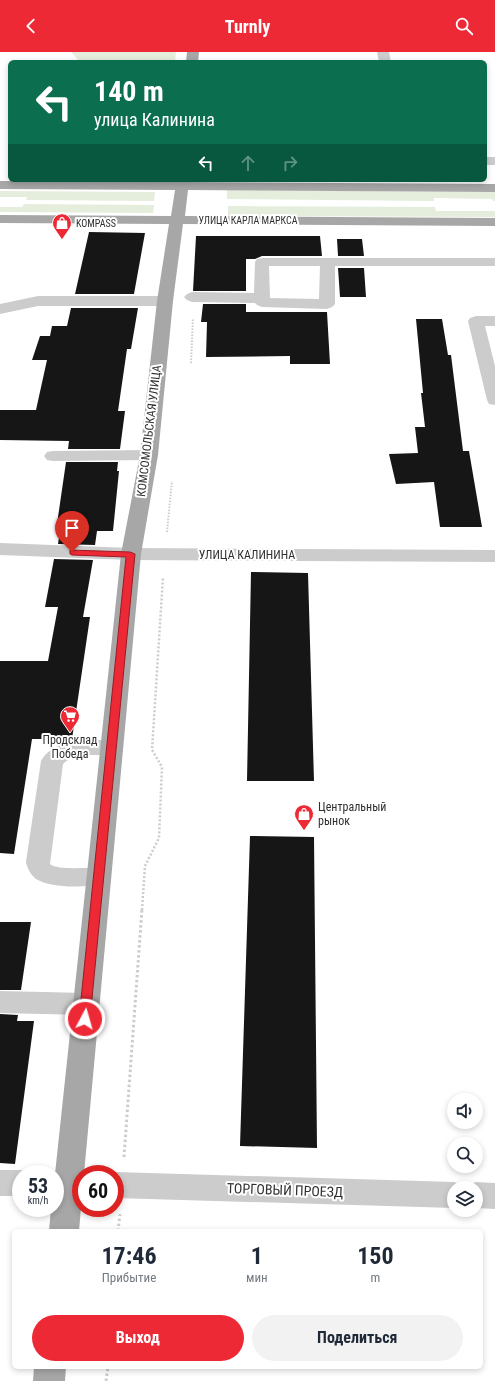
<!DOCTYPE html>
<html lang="ru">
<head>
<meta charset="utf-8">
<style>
  body { margin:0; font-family:"Roboto Condensed",sans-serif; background:#f2f2f3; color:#1f2937; height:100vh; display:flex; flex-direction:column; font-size:15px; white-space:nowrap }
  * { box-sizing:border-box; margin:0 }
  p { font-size:13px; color:#747a83 }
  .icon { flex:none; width:22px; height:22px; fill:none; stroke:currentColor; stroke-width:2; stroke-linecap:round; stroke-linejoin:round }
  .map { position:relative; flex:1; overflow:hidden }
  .sheet { position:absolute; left:12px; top:1177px; width:471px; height:140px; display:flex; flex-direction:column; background:#fff; border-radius:6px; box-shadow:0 2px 6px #0003 }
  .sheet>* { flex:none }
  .guide { position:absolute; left:8px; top:8px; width:479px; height:122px; border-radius:6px; box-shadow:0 2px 6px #0003; background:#0b6e4f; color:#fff; overflow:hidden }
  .tools { position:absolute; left:447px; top:1041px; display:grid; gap:8px }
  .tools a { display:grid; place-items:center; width:36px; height:36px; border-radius:50%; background:#fff; box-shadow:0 2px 6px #0003; font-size:20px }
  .speed { position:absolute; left:12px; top:1113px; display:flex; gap:8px; font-size:20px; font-weight:700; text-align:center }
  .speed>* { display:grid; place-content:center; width:52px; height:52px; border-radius:50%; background:#fff; box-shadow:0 2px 6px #0003; line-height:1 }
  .speed small { font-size:10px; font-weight:400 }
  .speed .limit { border:6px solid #d22; background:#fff; color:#111 }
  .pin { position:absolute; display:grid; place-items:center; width:34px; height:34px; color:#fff; margin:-41px -17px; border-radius:50% 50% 50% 0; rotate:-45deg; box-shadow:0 0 4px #0007 }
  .pin .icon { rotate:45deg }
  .me { position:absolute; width:44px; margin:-22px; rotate:6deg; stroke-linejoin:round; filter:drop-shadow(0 0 3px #0008) }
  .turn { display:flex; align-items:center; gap:14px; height:84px; padding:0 20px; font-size:18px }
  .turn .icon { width:52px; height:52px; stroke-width:2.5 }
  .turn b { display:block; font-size:28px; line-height:34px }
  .lanes { display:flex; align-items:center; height:38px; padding:0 20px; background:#0003; justify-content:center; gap:20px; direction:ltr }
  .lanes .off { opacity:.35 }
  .eta { display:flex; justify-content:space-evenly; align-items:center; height:68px; text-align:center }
  .eta b { font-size:24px; font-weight:700; line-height:28px }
  .cta { display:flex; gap:8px; margin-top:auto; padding:8px 20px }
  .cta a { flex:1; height:46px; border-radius:24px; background:#ee2936; color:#fff; font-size:16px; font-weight:700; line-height:46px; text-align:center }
  .cta a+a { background:#f2f2f3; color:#1f2937 }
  header { display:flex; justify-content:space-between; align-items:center; height:52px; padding:0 20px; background:#ee2936; color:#fff; font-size:18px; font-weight:700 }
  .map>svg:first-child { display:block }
  .green { fill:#e5eddc }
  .building { fill:#161616 }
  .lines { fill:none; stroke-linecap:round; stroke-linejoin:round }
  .path-far2 { stroke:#ccc; stroke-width:2; stroke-dasharray:1.5 1.5; stroke-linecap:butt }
  .path-far1 { stroke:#ccc; stroke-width:2.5; stroke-dasharray:2 2; stroke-linecap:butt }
  .path { stroke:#ccc; stroke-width:3; stroke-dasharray:2.5 2.5; stroke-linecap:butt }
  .minor { fill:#ccc; fill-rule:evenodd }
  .major { fill:#a7a7a7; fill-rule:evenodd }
  .route { fill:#ee2936; stroke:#9b1b23 }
  .labels { text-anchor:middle; stroke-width:4; stroke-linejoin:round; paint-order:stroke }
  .far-street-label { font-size:10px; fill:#2f2f2f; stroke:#fff }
  .far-poi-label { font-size:10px; fill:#2f2f2f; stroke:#fff; text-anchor:start }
  .street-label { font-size:12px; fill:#2f2f2f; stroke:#fff }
  .poi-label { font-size:12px; fill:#2f2f2f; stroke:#fff }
  .near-street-label { font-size:14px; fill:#2f2f2f; stroke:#fff }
</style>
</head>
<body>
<header><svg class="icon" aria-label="back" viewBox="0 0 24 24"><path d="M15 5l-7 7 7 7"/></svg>Turnly<svg class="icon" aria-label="search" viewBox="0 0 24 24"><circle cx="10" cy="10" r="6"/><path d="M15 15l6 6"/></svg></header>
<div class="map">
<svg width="495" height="1329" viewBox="0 0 495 1329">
  <rect width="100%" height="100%" fill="#fff"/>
  <!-- green -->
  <path class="green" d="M 71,0 L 176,0 L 175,10 L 80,10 Z
    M 227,138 L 495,140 L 495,149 L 493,149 L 492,147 L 434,146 L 434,149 L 227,147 Z
    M 0,139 L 155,140 L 154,149 L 26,148 L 27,145 L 0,145 Z
    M 24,152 L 154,153 L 153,161 L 0,160 L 0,155 L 22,155 Z
    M 228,154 L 435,155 L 436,159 L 495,159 L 495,165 L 228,164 Z"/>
  <!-- building -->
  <path class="building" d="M 89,180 L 145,181 L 134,242 L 75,242 Z
    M 196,184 L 320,184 L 322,204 L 262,204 L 255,207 L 246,207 L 246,239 L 193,239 Z
    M 337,187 L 362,187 L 364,204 L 338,204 Z
    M 338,216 L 364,216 L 366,245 L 340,245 Z
    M 203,252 L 246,252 L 246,260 L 327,260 L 330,312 L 290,312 L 290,304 L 206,305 L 207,270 L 201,270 Z
    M 71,256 L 138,256 L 131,297 L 127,297 L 118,359 L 125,359 L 120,397 L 68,397 L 69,389 L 0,388 L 0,358 L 36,358 L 47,308 L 32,308 L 40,284 L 50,284 L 52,274 L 67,274 Z
    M 416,267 L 442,267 L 448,303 L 451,303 L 463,399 L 469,399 L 482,475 L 440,475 L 434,430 L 396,432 L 389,402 L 418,401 L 415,375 L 425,375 L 421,341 L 423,341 Z
    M 66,410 L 118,410 L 117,419 L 119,419 L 113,479 L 97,479 L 95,493 L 58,492 L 60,479 L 56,479 Z
    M 54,507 L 93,508 L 83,565 L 90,565 L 72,687 L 32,687 L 14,802 L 0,801 L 0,609 L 48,609 L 58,555 L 45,555 Z
    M 251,520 L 308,521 L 314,729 L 247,729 Z
    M 250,784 L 314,785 L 317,1096 L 240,1094 Z
    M 0,870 L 31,870 L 21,938 L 0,938 Z
    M 0,962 L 18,963 L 17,969 L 34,969 L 15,1112 L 0,1111 Z"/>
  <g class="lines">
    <!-- path-far2 -->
    <path class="path-far2" d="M 191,311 L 193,266
      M 167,480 L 172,429"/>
    <!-- path-far1 -->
    <path class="path-far1" d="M 142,858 L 145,814 L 159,786 L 162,715 L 152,698 L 163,525"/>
    <!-- path -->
    <path class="path" d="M 124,1105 L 142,857
      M 118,1179 L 120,1162
      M 106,1329 L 108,1315"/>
    <!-- minor -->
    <path class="minor" d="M 377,0 L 389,0 L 391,10 L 379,10 Z
      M 485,105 L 495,105 L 495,113 L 485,113 Z
      M 262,206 L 495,206 L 495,214 L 335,214 L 335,252 L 332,255 L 327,257 L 262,255 L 257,253 L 255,251 L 192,250 L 187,248 L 184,245 L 187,242 L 192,240 L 254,241 L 255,210 L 257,207 ZM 269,214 L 320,214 L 319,247 L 270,246 Z
      M 38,244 L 165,244 L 170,246 L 173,249 L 170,252 L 165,254 L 38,254 L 0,262 L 0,252 Z
      M 476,264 L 495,264 L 495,274 L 485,274 L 495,314 L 495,353 L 489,352 L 487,348 L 468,269 L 470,266 Z
      M 149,398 L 155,399 L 158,403 L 155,407 L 149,408 L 53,409 L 47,408 L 44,404 L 47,400 L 53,399 Z
      M 0,491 L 131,496 L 495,498 L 495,510 L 131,508 L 0,503 Z
      M 79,688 L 112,688 L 120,691 L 123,696 L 120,701 C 101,707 78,697 63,712 L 50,812 C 60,820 93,813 108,818 L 111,824 L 108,830 C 90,836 52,837 36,827 C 31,823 27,816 26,810 L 41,709 C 49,695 64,691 79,688 Z
      M 0,939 L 86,941 L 95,944 L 99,952 L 95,960 L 86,963 L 0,961 Z
      M 0,1118 L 21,1118 L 31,1122 L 21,1122 L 21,1144 L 0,1144 Z
      M 115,1120 L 454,1130 L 465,1135 L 476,1130 L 495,1131 L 495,1157 L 476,1156 L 476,1136 L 454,1136 L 454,1156 L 115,1146 L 115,1122 L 109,1122 Z"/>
    <!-- major -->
    <path class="major" d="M 187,0 L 199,0 L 198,10 L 186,10 Z
      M 176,128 L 190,128 L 189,130 L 495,132 L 495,140 L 188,138 L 185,164 L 495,166 L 495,174 L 183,172 L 173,249 L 158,403 L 141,502 L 84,1122 L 81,1122 L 81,1156 L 79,1179 L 49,1179 L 51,1156 L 55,1156 L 55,1122 L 121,502 L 140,403 L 157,249 L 169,172 L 0,171 L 0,163 L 171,164 L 175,138 L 0,137 L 0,129 L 176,130 Z
      M 34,1315 L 66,1315 L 65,1329 L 33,1329 Z"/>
  </g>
  <!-- route -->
  <path class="route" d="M 70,498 L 130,500 L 135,502 L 90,967 L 89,970 L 85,972 L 81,970 L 79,967 L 126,505 L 72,503 L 70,502 Z"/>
  <!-- icons -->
  <defs>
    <symbol id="shop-pin" viewBox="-11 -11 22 30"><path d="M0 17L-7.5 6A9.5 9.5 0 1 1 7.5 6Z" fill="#ee2936" stroke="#fff"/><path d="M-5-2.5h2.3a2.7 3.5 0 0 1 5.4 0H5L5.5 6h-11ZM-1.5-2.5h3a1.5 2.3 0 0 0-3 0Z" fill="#fff"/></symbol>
    <symbol id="supermarket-pin" viewBox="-11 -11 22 30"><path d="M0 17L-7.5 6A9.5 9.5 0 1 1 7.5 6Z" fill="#ee2936" stroke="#fff"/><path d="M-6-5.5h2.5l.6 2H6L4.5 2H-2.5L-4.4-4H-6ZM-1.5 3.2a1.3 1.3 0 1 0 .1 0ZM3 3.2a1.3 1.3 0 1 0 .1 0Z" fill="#fff"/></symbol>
  </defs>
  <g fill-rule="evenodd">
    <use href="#shop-pin" x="51" y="160" width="22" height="30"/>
    <use href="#supermarket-pin" x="59" y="653" width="22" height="30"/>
    <use href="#shop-pin" x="293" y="751" width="22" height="30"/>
  </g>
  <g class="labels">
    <!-- far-street labels -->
    <g class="far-street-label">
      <text x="248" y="172">УЛИЦА КАРЛА МАРКСА</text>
    </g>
    <!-- far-poi labels -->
    <g class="far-poi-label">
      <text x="76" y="175">KOMPASS</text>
    </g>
    <!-- street labels -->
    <g class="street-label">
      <text transform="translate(149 379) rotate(-83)" y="4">КОМСОМОЛЬСКАЯ УЛИЦА</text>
      <text x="247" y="507">УЛИЦА КАЛИНИНА</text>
    </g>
    <!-- poi labels -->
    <g class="poi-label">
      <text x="70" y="692">Продсклад<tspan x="70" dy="14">Победа</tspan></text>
      <text x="318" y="759" text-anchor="start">Центральный<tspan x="318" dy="14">рынок</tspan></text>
    </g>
    <!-- near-street labels -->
    <g class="near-street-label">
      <text transform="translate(285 1138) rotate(2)" y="5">ТОРГОВЫЙ ПРОЕЗД</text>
    </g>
  </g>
</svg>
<div class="tools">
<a><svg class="icon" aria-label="sound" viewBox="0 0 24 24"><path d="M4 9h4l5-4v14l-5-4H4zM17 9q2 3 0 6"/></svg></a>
<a><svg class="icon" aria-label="search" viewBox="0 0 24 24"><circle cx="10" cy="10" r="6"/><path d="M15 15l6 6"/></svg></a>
<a><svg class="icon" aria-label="layers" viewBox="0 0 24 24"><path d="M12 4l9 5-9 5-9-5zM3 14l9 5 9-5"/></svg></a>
</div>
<div class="speed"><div>53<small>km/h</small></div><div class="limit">60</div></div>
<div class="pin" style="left:72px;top:500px;background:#d93025"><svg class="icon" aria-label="arrive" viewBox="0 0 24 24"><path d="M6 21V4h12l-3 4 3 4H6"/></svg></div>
<svg class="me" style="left:85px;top:967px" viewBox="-20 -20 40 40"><circle r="17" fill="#ee2936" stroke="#fff" stroke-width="3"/><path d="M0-11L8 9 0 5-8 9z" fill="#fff"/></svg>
<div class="guide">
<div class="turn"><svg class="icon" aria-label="left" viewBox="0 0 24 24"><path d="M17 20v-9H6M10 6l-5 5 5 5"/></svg><div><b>140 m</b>улица Калинина</div></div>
<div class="lanes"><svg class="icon" aria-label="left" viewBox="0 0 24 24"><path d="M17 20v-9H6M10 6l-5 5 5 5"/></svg><svg class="icon off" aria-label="ahead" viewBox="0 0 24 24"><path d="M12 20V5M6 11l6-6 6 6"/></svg><svg class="icon off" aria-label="right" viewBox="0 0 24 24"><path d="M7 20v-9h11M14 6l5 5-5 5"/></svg></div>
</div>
<section class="sheet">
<div class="eta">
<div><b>17:46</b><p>Прибытие</p></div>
<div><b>1</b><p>мин</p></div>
<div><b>150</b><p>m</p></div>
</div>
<div class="cta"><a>Выход</a><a>Поделиться</a></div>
</section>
</div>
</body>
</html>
